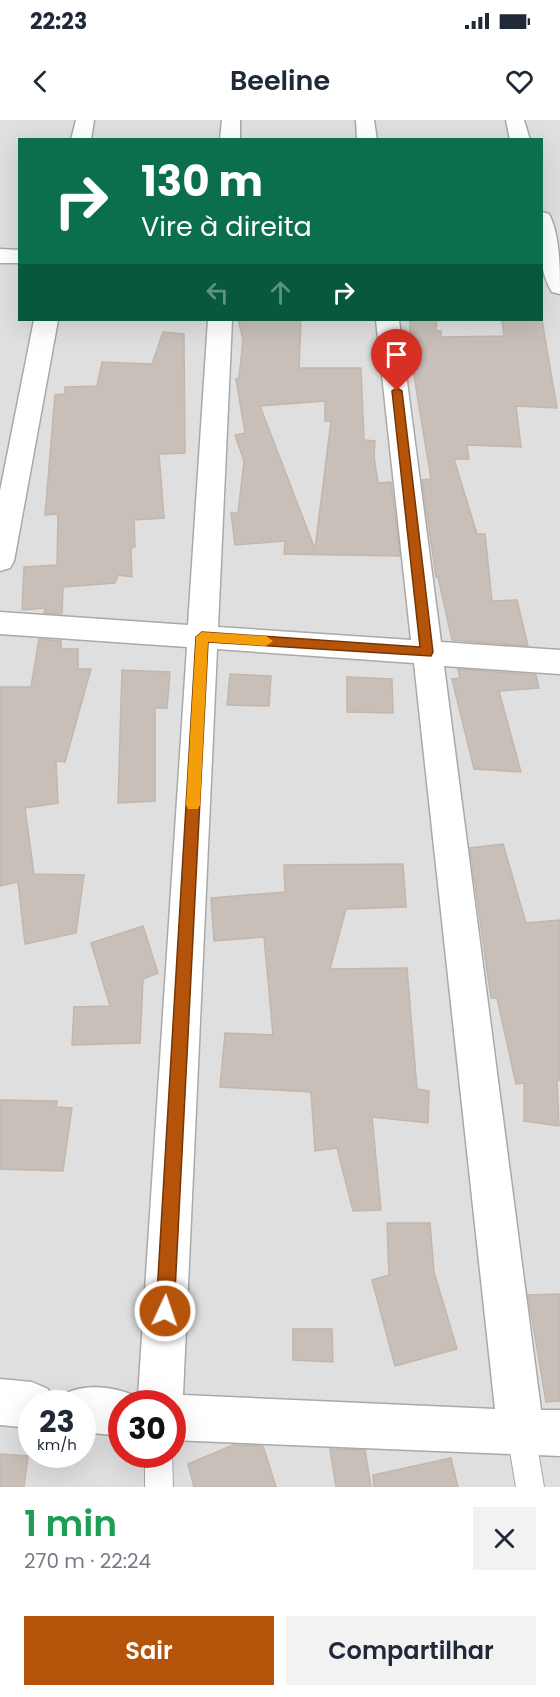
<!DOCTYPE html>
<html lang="pt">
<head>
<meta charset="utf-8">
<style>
  body { margin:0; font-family:Poppins,sans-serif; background:#f2f2f3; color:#1f2937; height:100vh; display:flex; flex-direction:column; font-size:22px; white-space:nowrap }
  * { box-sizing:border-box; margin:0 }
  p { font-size:20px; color:#747a83 }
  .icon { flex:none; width:33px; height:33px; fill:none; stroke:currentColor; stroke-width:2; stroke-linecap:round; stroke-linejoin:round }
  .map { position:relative; height:1367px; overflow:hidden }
  .details { display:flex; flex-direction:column; background:#fff; flex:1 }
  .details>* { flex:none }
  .banner { position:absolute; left:18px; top:18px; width:525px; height:183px; border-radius:0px; box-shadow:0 6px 24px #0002; background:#0b6e4f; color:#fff; overflow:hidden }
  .speed { position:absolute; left:18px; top:1270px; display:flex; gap:12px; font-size:30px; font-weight:700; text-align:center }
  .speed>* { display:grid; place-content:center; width:78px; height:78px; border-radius:50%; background:#fff; box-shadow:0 6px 24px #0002; line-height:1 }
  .speed small { font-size:15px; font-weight:400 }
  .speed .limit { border:9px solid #d22; background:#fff; color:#111 }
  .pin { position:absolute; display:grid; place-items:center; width:51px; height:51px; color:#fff; margin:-62px -26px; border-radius:50% 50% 50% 0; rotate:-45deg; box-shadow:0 0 6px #0007 }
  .pin .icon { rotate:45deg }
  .me { position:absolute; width:66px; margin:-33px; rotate:3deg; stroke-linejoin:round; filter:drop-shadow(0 0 4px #0008) }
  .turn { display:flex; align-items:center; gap:21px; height:126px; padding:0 24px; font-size:27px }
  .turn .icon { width:78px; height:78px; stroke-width:2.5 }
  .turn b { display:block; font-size:42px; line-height:51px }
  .lanes { display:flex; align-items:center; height:57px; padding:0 24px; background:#0003; justify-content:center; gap:30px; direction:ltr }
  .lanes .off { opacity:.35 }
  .round { display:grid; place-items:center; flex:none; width:63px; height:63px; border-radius:0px; background:#f2f2f3 }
  .overview { display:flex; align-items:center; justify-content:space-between; height:102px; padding:0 24px }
  h1 { font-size:36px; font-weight:600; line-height:45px; color:#1e9e55 }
  .action { display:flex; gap:12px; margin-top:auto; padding:12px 24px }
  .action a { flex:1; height:69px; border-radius:0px; background:#b45309; color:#fff; font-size:24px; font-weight:600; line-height:69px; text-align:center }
  .action a+a { background:#f2f2f3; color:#1f2937 }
  .status { display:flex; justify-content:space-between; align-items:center; height:42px; padding:0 30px; background:#fff; direction:ltr }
  .status svg { height:16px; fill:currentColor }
  header { display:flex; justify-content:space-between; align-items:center; height:78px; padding:0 24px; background:#fff; font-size:27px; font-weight:600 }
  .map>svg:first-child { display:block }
  .residential { fill:#e0dfdf; fill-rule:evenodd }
  .building { fill:#c7bfb8; stroke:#c4b6ab; stroke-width:1.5; fill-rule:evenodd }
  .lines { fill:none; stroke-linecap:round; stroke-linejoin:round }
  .lane-casing { stroke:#a9a9a9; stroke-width:2 }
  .street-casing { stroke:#a9a9a9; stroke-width:3 }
  .lane { fill:#fff; fill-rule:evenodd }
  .street { fill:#fff; fill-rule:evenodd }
  .route { fill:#b45309; stroke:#753606; stroke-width:1.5 }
  .slow { fill:#f59e0b }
</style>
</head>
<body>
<div class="status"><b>22:23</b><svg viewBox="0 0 49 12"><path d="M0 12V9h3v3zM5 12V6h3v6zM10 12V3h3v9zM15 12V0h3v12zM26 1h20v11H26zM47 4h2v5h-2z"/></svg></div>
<header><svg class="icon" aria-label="back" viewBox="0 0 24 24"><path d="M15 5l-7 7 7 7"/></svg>Beeline<svg class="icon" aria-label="heart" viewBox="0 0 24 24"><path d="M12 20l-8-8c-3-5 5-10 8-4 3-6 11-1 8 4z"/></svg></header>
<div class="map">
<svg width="560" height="1367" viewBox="0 0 560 1367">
  <rect width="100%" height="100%" fill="#f2efe9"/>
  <!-- residential -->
  <path class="residential" d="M 0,0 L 560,0 L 560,1367 L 0,1367 ZM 20,20 L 542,20 L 542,200 L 20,200 ZM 32,1284 L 82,1284 L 82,1335 L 32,1335 ZM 122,1284 L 172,1284 L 172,1335 L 122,1335 Z"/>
  <!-- building -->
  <path class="building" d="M 238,200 L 301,200 L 299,248 L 361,248 L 364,320 L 375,321 L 374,336 L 378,363 L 391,362 L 400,436 L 284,434 L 285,421 L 235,425 L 231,393 L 238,393 L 244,341 L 235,315 L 245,313 L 236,259 L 239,258 L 243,219 ZM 325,281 L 325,301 L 331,301 L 315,429 L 260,286 Z
    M 410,200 L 437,200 L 436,211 L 441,211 L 441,217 L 504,216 L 502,200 L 542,200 L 557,288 L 516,286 L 521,327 L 467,325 L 469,339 L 454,339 L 477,414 L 485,414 L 492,481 L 517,480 L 528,526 L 452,520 L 438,457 L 436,457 L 422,360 L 431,359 L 410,232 Z
    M 163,212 L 184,214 L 185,333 L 159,334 L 164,398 L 134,400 L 135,427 L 131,428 L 132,457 L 118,455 L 115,463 L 63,467 L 62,494 L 44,493 L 45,488 L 22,490 L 24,447 L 57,445 L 58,394 L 45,395 L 55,275 L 65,274 L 65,267 L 97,266 L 102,242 L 152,244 Z
    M 39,519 L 61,521 L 61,529 L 78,529 L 78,549 L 91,549 L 65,642 L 56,641 L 58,683 L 25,688 L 34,754 L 84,755 L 76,813 L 25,824 L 18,762 L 0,766 L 0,567 L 31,567 Z
    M 458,549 L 536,555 L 539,568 L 499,571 L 521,652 L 474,649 L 452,559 L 460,558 Z
    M 122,550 L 170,552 L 167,588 L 155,588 L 155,681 L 118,683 Z
    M 230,554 L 271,556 L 269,586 L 227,585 Z
    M 347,557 L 392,559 L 393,593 L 347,592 Z
    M 503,724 L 526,803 L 560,800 L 560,960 L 557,960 L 559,1006 L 524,1001 L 524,963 L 516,964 L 497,878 L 491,878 L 470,728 Z
    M 403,744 L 406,787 L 346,789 L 330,849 L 407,848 L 417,969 L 429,971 L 428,1003 L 372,997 L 381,1090 L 353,1091 L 337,1028 L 315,1031 L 311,972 L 220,967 L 225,913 L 273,915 L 264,817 L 214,821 L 211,778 L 285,772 L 284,745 Z
    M 143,806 L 158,853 L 143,859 L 140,923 L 72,925 L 74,887 L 110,886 L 91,823 Z
    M 0,980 L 57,981 L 56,987 L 72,988 L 63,1051 L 0,1049 Z
    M 387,1103 L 430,1103 L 434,1152 L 457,1229 L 395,1246 L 372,1160 L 389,1155 Z
    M 560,1174 L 560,1281 L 546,1282 L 528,1175 Z
    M 293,1209 L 332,1209 L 333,1242 L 293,1240 Z
    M 233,1325 L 263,1326 L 276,1367 L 194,1367 L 188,1344 Z
    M 330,1329 L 365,1330 L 371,1367 L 336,1367 Z
    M 0,1334 L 28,1336 L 24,1367 L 0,1367 Z
    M 451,1338 L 458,1367 L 374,1367 L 373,1355 Z"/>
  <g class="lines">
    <defs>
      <path id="lane" d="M 521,1299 L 531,1303 L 535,1313 L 544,1367 L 516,1367 L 507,1313 L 511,1303 Z
        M 172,1334 L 173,1367 L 145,1367 L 145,1335 Z"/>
      <path id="street" d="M 76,0 L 94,0 L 91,20 L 71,20 Z
        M 222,0 L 240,0 L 240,20 L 220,20 Z
        M 356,0 L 374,0 L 377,20 L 357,20 Z
        M 506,0 L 524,0 L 530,20 L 510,20 Z
        M 542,92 L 549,94 C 560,115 560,148 560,174 L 552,172 C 538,151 539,115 542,92 Z
        M 0,129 L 20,130 L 20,143 L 0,143 Z
        M 34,200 L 58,200 L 14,441 L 10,448 L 0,451 L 0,371 Z
        M 208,200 L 232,200 L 218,507 L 411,520 L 376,200 L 399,200 L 441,522 L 560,530 L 560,554 L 444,546 L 541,1290 L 560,1290 L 560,1336 L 172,1320 L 172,1284 L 122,1284 L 122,1316 L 82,1312 L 82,1284 L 61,1284 L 66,1273 C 89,1263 115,1267 138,1277 L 187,527 L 0,514 L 0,492 L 188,505 ZM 217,529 L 414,543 L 495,1289 L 183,1275 Z
        M 0,1259 L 32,1262 L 48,1269 L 54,1284 L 32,1284 L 32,1308 L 0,1305 Z"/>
    </defs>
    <!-- lane casing -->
    <use href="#lane" class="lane-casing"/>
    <!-- street casing -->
    <use href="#street" class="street-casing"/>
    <!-- lane -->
    <use href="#lane" class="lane"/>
    <!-- street -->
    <use href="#street" class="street"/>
  </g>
  <!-- route -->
  <path class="route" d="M 397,268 L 402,271 L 433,532 L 431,536 L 208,522 L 174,1191 L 172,1197 L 165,1200 L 159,1197 L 156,1191 L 196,517 L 202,512 L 420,527 L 392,271 Z"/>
  <!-- slow -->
  <path class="slow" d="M 202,512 L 266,516 L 273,521 L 266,526 L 208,522 L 200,685 L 198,689 L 188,689 L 186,685 L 196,517 Z"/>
</svg>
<div class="speed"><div>23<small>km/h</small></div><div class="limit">30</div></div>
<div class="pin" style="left:397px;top:271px;background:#d93025"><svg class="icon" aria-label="arrive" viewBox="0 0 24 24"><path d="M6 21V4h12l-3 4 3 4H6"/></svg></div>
<svg class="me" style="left:165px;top:1191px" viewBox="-20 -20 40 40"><circle r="17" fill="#b45309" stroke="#fff" stroke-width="3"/><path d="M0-11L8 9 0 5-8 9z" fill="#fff"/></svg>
<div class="banner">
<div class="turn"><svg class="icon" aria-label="right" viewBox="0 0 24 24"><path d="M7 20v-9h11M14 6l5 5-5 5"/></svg><div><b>130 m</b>Vire à direita</div></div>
<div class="lanes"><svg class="icon off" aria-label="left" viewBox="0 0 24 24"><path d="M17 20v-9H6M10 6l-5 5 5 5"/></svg><svg class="icon off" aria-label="ahead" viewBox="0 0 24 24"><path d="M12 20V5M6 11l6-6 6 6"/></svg><svg class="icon" aria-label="right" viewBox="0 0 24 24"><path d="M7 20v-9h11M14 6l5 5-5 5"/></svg></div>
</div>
</div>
<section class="details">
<div class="overview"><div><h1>1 min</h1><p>270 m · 22:24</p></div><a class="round"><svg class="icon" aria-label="close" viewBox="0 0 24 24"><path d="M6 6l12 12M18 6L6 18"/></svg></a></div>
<div class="action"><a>Sair</a><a>Compartilhar</a></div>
</section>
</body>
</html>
